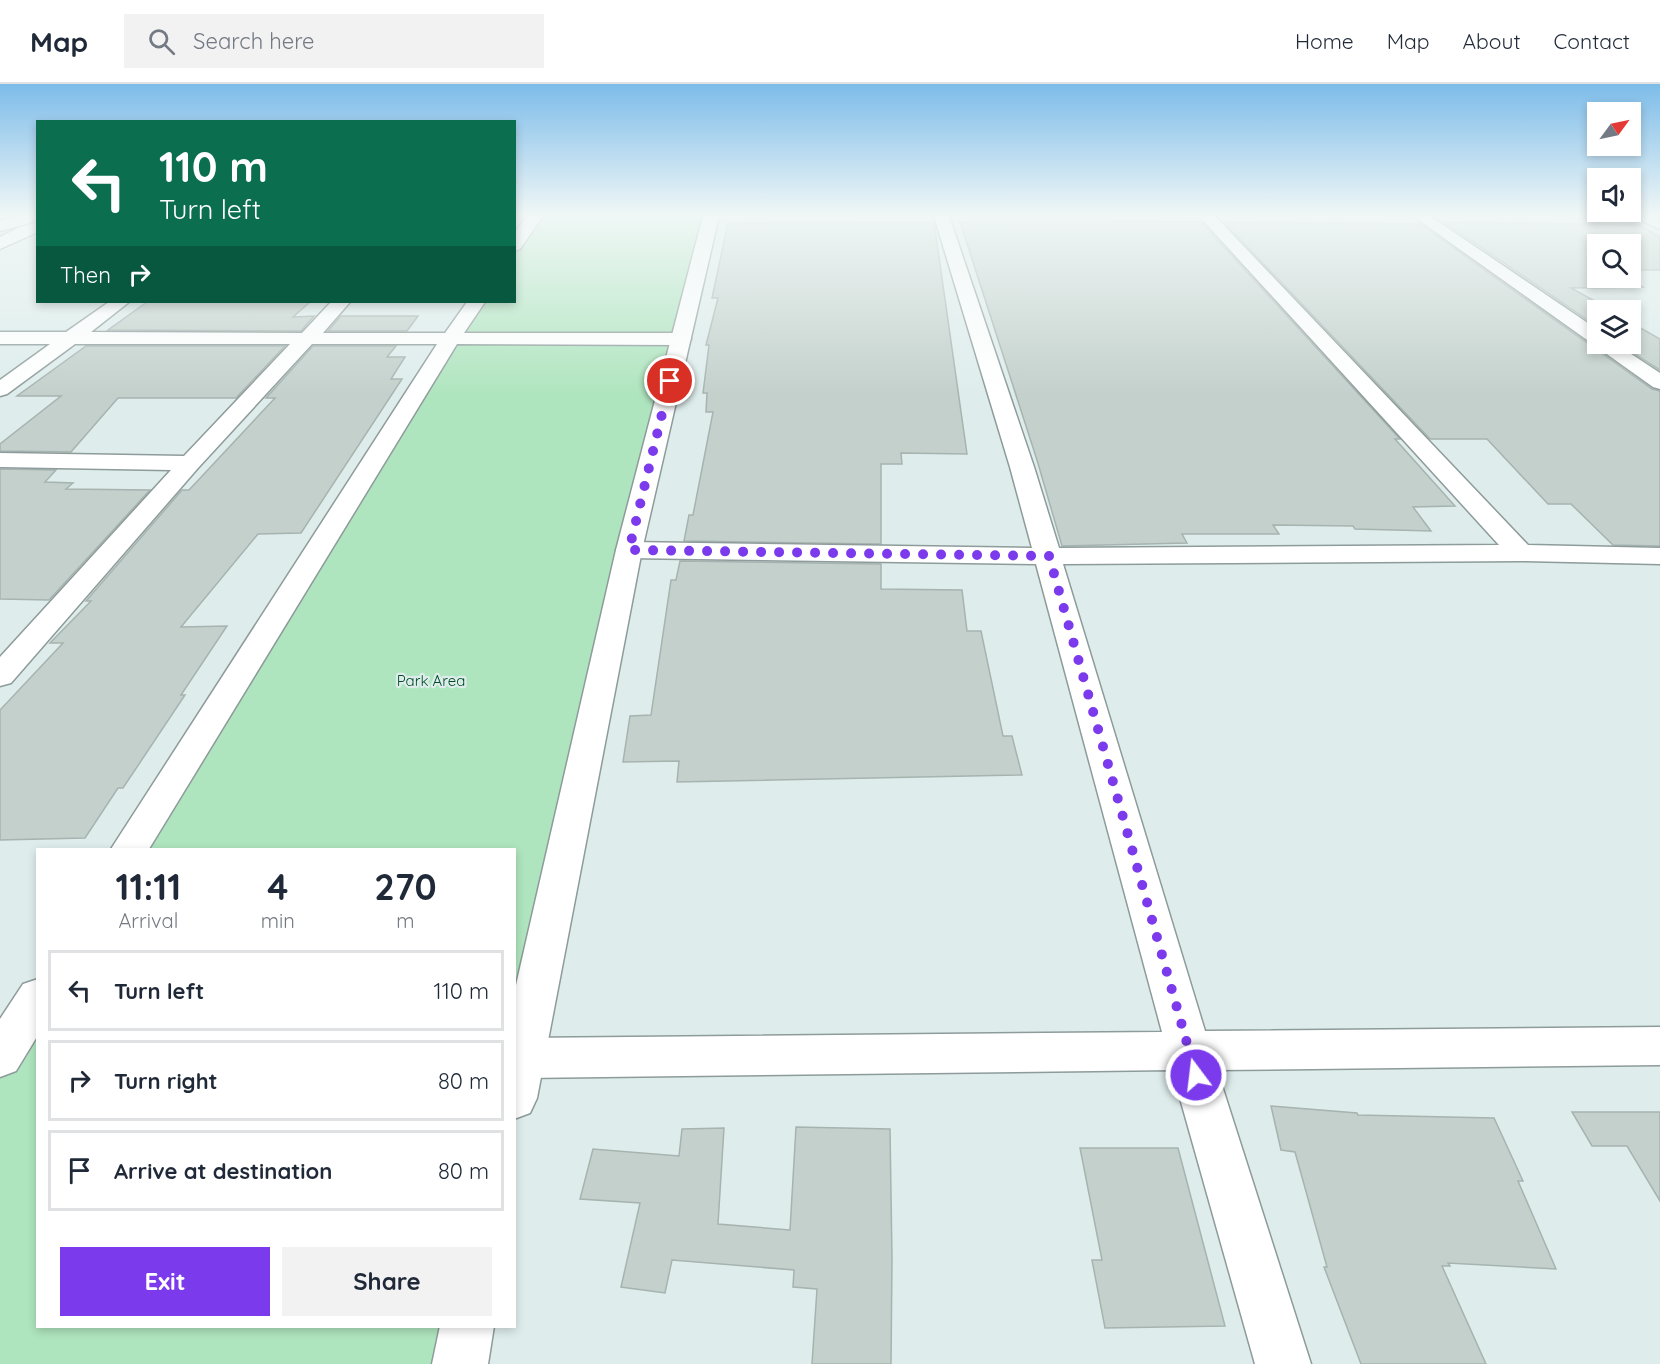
<!DOCTYPE html>
<html lang="en">
<head>
<meta charset="utf-8">
<style>
  body { margin:0; font-family:Quicksand,sans-serif; background:#f2f2f3; color:#1f2937; height:100vh; display:flex; flex-direction:column; font-size:22px; white-space:nowrap }
  * { box-sizing:border-box; margin:0 }
  p { font-size:20px; color:#747a83 }
  .icon { flex:none; width:33px; height:33px; fill:none; stroke:currentColor; stroke-width:2; stroke-linecap:round; stroke-linejoin:round }
  .map { position:relative; flex:1; overflow:hidden }
  .details { position:absolute; left:36px; top:764px; width:480px; height:480px; display:flex; flex-direction:column; background:#fff; border-radius:0px; box-shadow:0 3px 9px #0003 }
  .details>* { flex:none }
  .banner { position:absolute; left:36px; top:36px; width:480px; height:183px; border-radius:0px; box-shadow:0 3px 9px #0003; background:#0b6e4f; color:#fff; overflow:hidden }
  .needle { width:39px; rotate:57deg }
  .buttons { position:absolute; left:1587px; top:18px; display:grid; gap:12px }
  .buttons a { display:grid; place-items:center; width:54px; height:54px; border-radius:0px; background:#fff; box-shadow:0 3px 9px #0003; font-size:30px }
  .pin { position:absolute; display:grid; place-items:center; width:51px; height:51px; color:#fff; margin:-26px; border:3px solid #fff; border-radius:50%; box-shadow:0 2px 6px #0007 }
  .me { position:absolute; width:66px; margin:-33px; rotate:345deg; stroke-linejoin:round; filter:drop-shadow(0 0 4px #0008) }
  .turn { display:flex; align-items:center; gap:21px; height:126px; padding:0 24px; font-size:27px }
  .turn .icon { width:78px; height:78px; stroke-width:2.5 }
  .turn b { display:block; font-size:42px; line-height:51px }
  .then { display:flex; align-items:center; height:57px; padding:0 24px; background:#0003; gap:12px; font-size:22px }
  .eta { display:flex; justify-content:space-evenly; align-items:center; height:102px; text-align:center }
  .eta b { font-size:36px; font-weight:700; line-height:42px }
  .button { display:flex; gap:12px; margin-top:auto; padding:12px 24px }
  .button a { flex:1; height:69px; border-radius:0px; background:#7c3aed; color:#fff; font-size:24px; font-weight:700; line-height:69px; text-align:center }
  .button a+a { background:#f2f2f3; color:#1f2937 }
  ul { padding:0; list-style:none }
  li { display:flex; align-items:center; gap:18px; height:81px; margin:0 12px 9px; padding:0 12px; border:3px solid #e0e1e3; border-radius:0px }
  li div { flex:1 }
  li b { display:block; font-size:22px }
  li em { font-style:normal }
  header { display:flex; align-items:center; gap:36px; box-sizing:border-box; height:84px; padding:0 30px; background:#fff; border-bottom:2px solid #e0e1e3 }
  header strong { font-size:28px }
  nav { display:flex; gap:33px; margin-inline-start:auto; font-size:21px }
  .search { width:420px; height:54px; background:#f2f2f3; display:flex; align-items:center; gap:15px; box-sizing:border-box; padding:0 21px; border-radius:0px; color:#747a83; font-size:22px }
  .map>svg:first-child { display:block }
  .green { fill:#afe5be }
  .building { fill:#c3d0cb; stroke:#a6b3af; stroke-width:1.5 }
  .lines { fill:none; stroke-linecap:round; stroke-linejoin:round }
  .minor-casing { stroke:#8d9b9a; stroke-width:3 }
  .tertiary-casing { stroke:#8d9b9a; stroke-width:3 }
  .minor { fill:#fff; fill-rule:evenodd }
  .tertiary { fill:#fff; fill-rule:evenodd }
  .route { stroke:#7c3aed; stroke-width:10; stroke-dasharray:0 18 }
  .labels { text-anchor:middle; stroke-width:4.5; stroke-linejoin:round; paint-order:stroke }
  .park-label { font-size:15px; fill:#004c24; stroke:#deedec }
</style>
</head>
<body>
<header>
<strong>Map</strong>
<div class="search"><svg class="icon" aria-label="search" viewBox="0 0 24 24"><circle cx="10" cy="10" r="6"/><path d="M15 15l6 6"/></svg>Search here</div>
<nav><a>Home</a><a>Map</a><a>About</a><a>Contact</a></nav>
</header>
<div class="map">
<svg width="1660" height="1280" viewBox="0 0 1660 1280">
  <rect width="100%" height="100%" fill="#deedec"/>
  <!-- green -->
  <path class="green" d="M 535,132 L 711,132 L 629,466 L 515,1014 L 514,765 L 130,765 L 451,254 L 476,218 L 514,218 L 515,162 Z
    M 37,913 L 38,1242 L 467,1242 L 460,1280 L 0,1280 L 0,973 Z"/>
  <!-- building -->
  <path class="building" d="M 962,132 L 1108,132 L 1108,137 L 1201,138 L 1400,355 L 1395,355 L 1455,422 L 1413,423 L 1431,447 L 1355,445 L 1353,442 L 1273,441 L 1279,450 L 1182,450 L 1187,459 L 1062,462 L 1037,376 L 960,138 L 974,138 Z
    M 934,138 L 967,370 L 901,369 L 902,380 L 881,380 L 881,460 L 684,457 L 689,431 L 693,431 L 713,328 L 706,328 L 707,309 L 703,309 L 709,261 L 706,261 L 718,214 L 712,214 L 728,139 Z
    M 1224,138 L 1420,140 L 1652,305 L 1660,307 L 1660,462 L 1613,461 L 1571,420 L 1548,420 L 1487,355 L 1430,355 Z
    M 1444,138 L 1639,141 L 1660,153 L 1660,186 L 1630,186 L 1630,160 L 1598,160 L 1598,194 L 1627,194 L 1643,203 L 1571,204 L 1611,226 L 1598,226 L 1598,243 Z
    M 147,218 L 310,218 L 293,233 L 314,232 L 301,247 L 108,246 Z
    M 341,232 L 418,232 L 407,247 L 328,247 Z
    M 1630,238 L 1660,255 L 1660,286 L 1619,260 L 1630,260 Z
    M 86,262 L 285,262 L 236,314 L 118,314 L 71,368 L 0,367 L 0,360 L 61,312 L 17,312 Z
    M 313,262 L 396,262 L 387,273 L 405,273 L 391,295 L 402,295 L 301,449 L 258,450 L 181,543 L 227,542 L 181,611 L 185,611 L 123,704 L 118,704 L 85,754 L 0,756 L 0,626 L 63,559 L 50,559 L 91,517 L 86,517 L 182,406 L 189,406 L 275,314 L 266,314 Z
    M 0,385 L 56,386 L 45,398 L 73,399 L 66,405 L 150,406 L 49,516 L 0,515 Z
    M 680,477 L 881,480 L 881,505 L 962,506 L 967,547 L 981,547 L 1003,652 L 1012,652 L 1022,691 L 677,698 L 679,677 L 623,678 L 630,632 L 651,631 L 671,496 L 676,496 Z
    M 1271,1022 L 1357,1029 L 1358,1031 L 1494,1034 L 1523,1097 L 1518,1097 L 1556,1185 L 1448,1179 L 1450,1182 L 1442,1182 L 1486,1280 L 1361,1280 L 1324,1183 L 1327,1183 L 1295,1068 L 1281,1066 Z
    M 1572,1028 L 1660,1028 L 1660,1117 L 1627,1062 L 1592,1062 Z
    M 796,1043 L 890,1045 L 892,1175 L 891,1280 L 812,1280 L 817,1205 L 793,1203 L 794,1186 L 672,1176 L 665,1209 L 621,1203 L 640,1119 L 580,1115 L 593,1065 L 679,1072 L 682,1045 L 724,1044 L 718,1140 L 790,1146 Z
    M 1080,1064 L 1178,1064 L 1225,1242 L 1105,1244 L 1092,1176 L 1102,1176 Z"/>
  <g class="lines">
    <defs>
      <path id="minor" d="M 527,132 L 543,132 L 520,165 L 514,167 L 514,150 Z
        M 934,132 L 949,132 L 1034,383 L 1059,464 L 1499,461 L 1199,132 L 1215,132 L 1528,461 L 1660,464 L 1660,480 L 1521,477 L 1063,480 L 1205,947 L 1660,943 L 1660,981 L 1217,986 L 1311,1280 L 1255,1280 L 1172,986 L 523,994 L 514,990 L 514,958 L 523,954 L 1162,948 L 1036,480 L 629,474 L 620,472 L 616,466 L 620,460 L 629,458 L 1032,464 L 1010,383 Z
        M 1413,132 L 1430,132 L 1598,246 L 1598,260 L 1616,260 L 1660,289 L 1660,305 L 1653,303 Z
        M 1635,132 L 1655,132 L 1660,134 L 1660,145 L 1638,135 Z
        M 38,138 L 38,148 L 0,165 L 0,153 L 20,143 Z
        M 109,218 L 129,218 L 91,248 L 302,249 L 331,218 L 350,218 L 323,249 L 445,249 L 467,218 L 485,218 L 464,249 L 681,249 L 688,251 L 691,255 L 688,259 L 681,261 L 457,260 L 149,765 L 111,765 L 437,260 L 312,260 L 198,384 L 11,599 L 0,602 L 0,573 L 171,386 L 0,383 L 0,369 L 184,372 L 290,260 L 75,260 L 7,310 L 0,312 L 0,296 L 50,260 L 0,260 L 0,248 L 66,248 Z
        M 38,895 L 38,951 L 16,987 L 0,993 L 0,935 L 23,900 Z"/>
      <path id="tertiary" d="M 21,132 L 38,132 L 38,137 L 0,147 L 0,137 Z
        M 703,132 L 719,132 L 642,466 L 537,1014 L 530,1029 L 514,1035 L 514,910 L 616,466 Z
        M 440,1242 L 494,1242 L 488,1280 L 432,1280 Z"/>
    </defs>
    <!-- minor casing -->
    <use href="#minor" class="minor-casing"/>
    <!-- tertiary casing -->
    <use href="#tertiary" class="tertiary-casing"/>
    <!-- minor -->
    <use href="#minor" class="minor"/>
    <!-- tertiary -->
    <use href="#tertiary" class="tertiary"/>
  </g>
  <!-- sky -->
  <linearGradient id="sky" x2="0" y2="1"><stop stop-color="#7dbce9"/><stop offset="0.42" stop-color="#f0f7f6"/><stop offset="1" stop-color="#f0f7f6" stop-opacity="0"/></linearGradient>
  <rect width="1660" height="311" fill="url(#sky)"/>
  <g class="lines">
    <!-- route -->
    <path class="route" d="M 670,297 L 629,466 L 1049,472 L 1196,991"/>
  </g>
  <g class="labels">
    <!-- park labels -->
    <g class="park-label">
      <text x="431" y="602">Park Area</text>
    </g>
  </g>
</svg>
<div class="buttons">
<a><svg class="needle" viewBox="-14 -14 28 28"><path d="M0-13l5 13h-10z" fill="#e53935"/><path d="M0 13l5-13h-10z" fill="#747a83"/></svg></a>
<a><svg class="icon" aria-label="sound" viewBox="0 0 24 24"><path d="M4 9h4l5-4v14l-5-4H4zM17 9q2 3 0 6"/></svg></a>
<a><svg class="icon" aria-label="search" viewBox="0 0 24 24"><circle cx="10" cy="10" r="6"/><path d="M15 15l6 6"/></svg></a>
<a><svg class="icon" aria-label="layers" viewBox="0 0 24 24"><path d="M12 4l9 5-9 5-9-5zM3 14l9 5 9-5"/></svg></a>
</div>
<div class="pin" style="left:670px;top:297px;background:#d93025"><svg class="icon" aria-label="arrive" viewBox="0 0 24 24"><path d="M6 21V4h12l-3 4 3 4H6"/></svg></div>
<svg class="me" style="left:1196px;top:991px" viewBox="-20 -20 40 40"><circle r="17" fill="#7c3aed" stroke="#fff" stroke-width="3"/><path d="M0-11L8 9 0 5-8 9z" fill="#fff"/></svg>
<div class="banner">
<div class="turn"><svg class="icon" aria-label="left" viewBox="0 0 24 24"><path d="M17 20v-9H6M10 6l-5 5 5 5"/></svg><div><b>110 m</b>Turn left</div></div>
<div class="then">Then<svg class="icon" aria-label="right" viewBox="0 0 24 24"><path d="M7 20v-9h11M14 6l5 5-5 5"/></svg></div>
</div>
<section class="details">
<div class="eta">
<div><b>11:11</b><p>Arrival</p></div>
<div><b>4</b><p>min</p></div>
<div><b>270</b><p>m</p></div>
</div>
<ul>
<li><svg class="icon" aria-label="left" viewBox="0 0 24 24"><path d="M17 20v-9H6M10 6l-5 5 5 5"/></svg><div><b>Turn left</b></div><em>110 m</em></li>
<li><svg class="icon" aria-label="right" viewBox="0 0 24 24"><path d="M7 20v-9h11M14 6l5 5-5 5"/></svg><div><b>Turn right</b></div><em>80 m</em></li>
<li><svg class="icon" aria-label="arrive" viewBox="0 0 24 24"><path d="M6 21V4h12l-3 4 3 4H6"/></svg><div><b>Arrive at destination</b></div><em>80 m</em></li>
</ul>
<div class="button"><a>Exit</a><a>Share</a></div>
</section>
</div>
</body>
</html>
